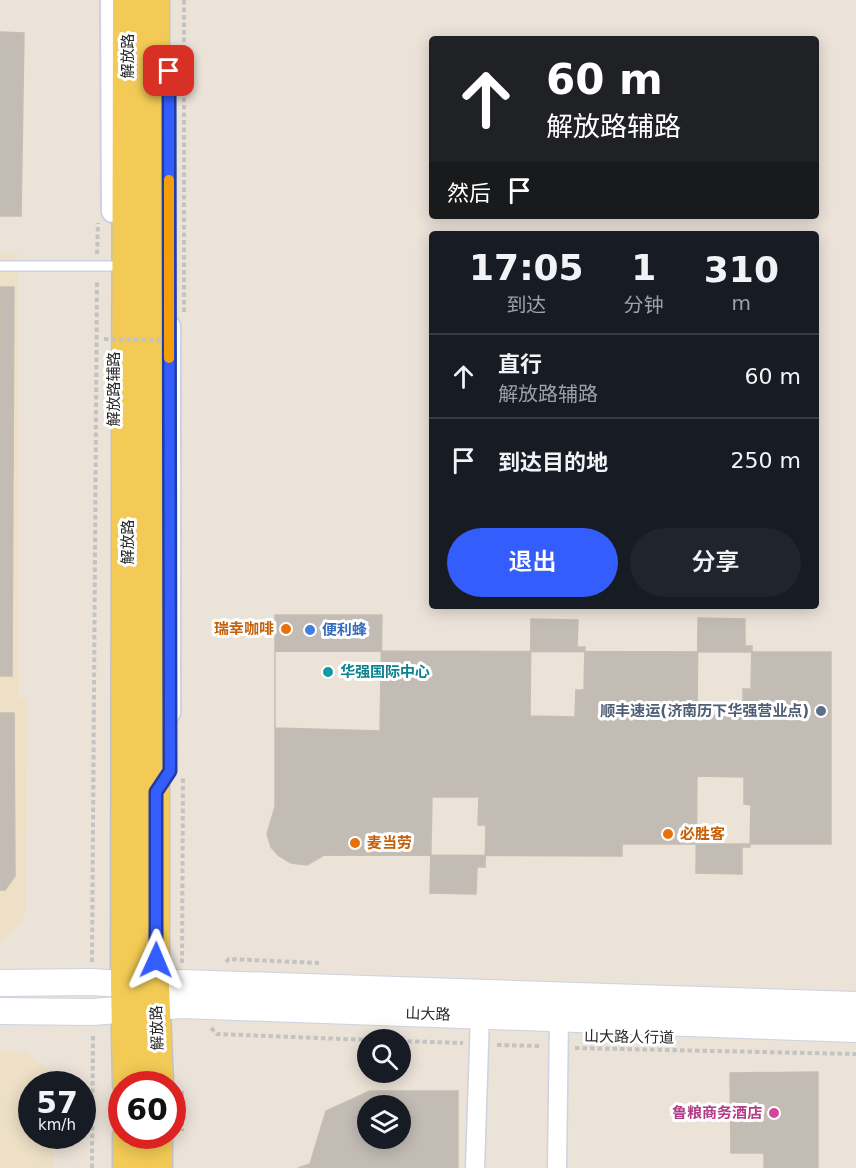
<!DOCTYPE html>
<html lang="zh">
<head>
<meta charset="utf-8">
<style>
  body { margin:0; font-family:"DejaVu Sans","Noto Sans SC",sans-serif; background:#20242c; color:#f1f3f6; height:100vh; display:flex; flex-direction:column; font-size:22px; white-space:nowrap }
  * { box-sizing:border-box; margin:0 }
  p { font-size:20px; color:#9ea1a6 }
  .icon { flex:none; width:33px; height:33px; fill:none; stroke:currentColor; stroke-width:2; stroke-linecap:round; stroke-linejoin:round }
  .map { position:relative; flex:1; overflow:hidden }
  .sheet { position:absolute; left:429px; top:231px; width:390px; height:378px; display:flex; flex-direction:column; background:#171b24; border-radius:6px; box-shadow:0 3px 15px #0003 }
  .sheet>* { flex:none }
  .banner { position:absolute; left:429px; top:36px; width:390px; height:183px; border-radius:6px; box-shadow:0 3px 15px #0003; background:#202124; color:#fff; overflow:hidden }
  .tools { position:absolute; left:357px; top:1029px; display:grid; gap:12px }
  .tools a { display:grid; place-items:center; width:54px; height:54px; border-radius:50%; background:#171b24; box-shadow:0 3px 15px #0003; font-size:30px }
  .speed { position:absolute; left:18px; top:1071px; display:flex; gap:12px; font-size:30px; font-weight:700; text-align:center }
  .speed>* { display:grid; place-content:center; width:78px; height:78px; border-radius:50%; background:#171b24; box-shadow:0 3px 15px #0003; line-height:1 }
  .speed small { font-size:15px; font-weight:400 }
  .speed .limit { border:9px solid #d22; background:#fff; color:#111 }
  .pin { position:absolute; display:grid; place-items:center; width:51px; height:51px; color:#fff; margin:-26px; border-radius:12px; box-shadow:0 3px 9px #0006 }
  .me { position:absolute; width:66px; margin:-33px; rotate:1deg; stroke-linejoin:round; filter:drop-shadow(0 0 4px #0008) }
  .turn { display:flex; align-items:center; gap:21px; height:126px; padding:0 18px; font-size:27px }
  .turn .icon { width:78px; height:78px; stroke-width:2.5 }
  .turn b { display:block; font-size:42px; line-height:51px }
  .then { display:flex; align-items:center; height:57px; padding:0 18px; background:#0003; gap:12px; font-size:22px }
  .eta { display:flex; justify-content:space-evenly; align-items:center; height:102px; text-align:center }
  .eta b { font-size:36px; font-weight:600; line-height:42px }
  .cta { display:flex; gap:12px; margin-top:auto; padding:12px 18px }
  .cta a { flex:1; height:69px; border-radius:36px; background:#335dfd; color:#fff; font-size:24px; font-weight:600; line-height:69px; text-align:center }
  .cta a+a { background:#20242c; color:#f1f3f6 }
  ul { padding:0; list-style:none }
  li { display:flex; align-items:center; gap:18px; height:84px; padding:0 18px; border-top:2px solid #363941 }
  li div { flex:1 }
  li b { display:block; font-size:22px }
  li em { font-style:normal }
  .map>svg:first-child { display:block }
  .education { fill:#ede0c7 }
  .building { fill:#c2bcb5; stroke:#c6beb2; stroke-width:1.5; fill-rule:evenodd }
  .lines { fill:none; stroke-linecap:round; stroke-linejoin:round }
  .service-casing { stroke:#ced2e1; stroke-width:12 }
  .minor-casing { stroke:#ced2e1; stroke-width:21 }
  .tertiary-casing { stroke:#ced2e1; stroke-width:26 }
  .secondary-casing { stroke:#ced2e1; stroke-width:28 }
  .primary-casing { stroke:#c3c3c3; stroke-width:33 }
  .path { stroke:#c3c3c3; stroke-width:4; stroke-dasharray:4.5 3; stroke-linecap:butt }
  .service { stroke:#fff; stroke-width:9 }
  .minor { stroke:#fff; stroke-width:18 }
  .tertiary { stroke:#fff; stroke-width:22 }
  .secondary { stroke:#fff; stroke-width:26 }
  .primary { stroke:#f2ca55; stroke-width:30 }
  .path-bridge { stroke:#c3c3c3; stroke-width:4; stroke-dasharray:4.5 3; stroke-linecap:butt }
  .route-casing { stroke:#213ca4; stroke-width:15 }
  .route { stroke:#335dfd; stroke-width:10 }
  .slow { stroke:#f59e0b; stroke-width:10 }
  .food-dot { fill:#e8710a; stroke:#fff; stroke-width:2 }
  .shop-dot { fill:#3f7fe0; stroke:#fff; stroke-width:2 }
  .culture-dot { fill:#0f9aa8; stroke:#fff; stroke-width:2 }
  .service-dot { fill:#5c6f8a; stroke:#fff; stroke-width:2 }
  .hotel-dot { fill:#d1479c; stroke:#fff; stroke-width:2 }
  .labels { text-anchor:middle; stroke-width:6; stroke-linejoin:round; paint-order:stroke }
  .street-label { font-size:15px; fill:#272727; stroke:#fff }
  .food-label { font-size:15px; font-weight:bold; fill:#c56008; stroke:#fff; text-anchor:start }
  .shop-label { font-size:15px; font-weight:bold; fill:#366cbe; stroke:#fff; text-anchor:start }
  .culture-label { font-size:15px; font-weight:bold; fill:#0d838f; stroke:#fff; text-anchor:start }
  .service-label { font-size:15px; font-weight:bold; fill:#4e5e75; stroke:#fff; text-anchor:end }
  .hotel-label { font-size:15px; font-weight:bold; fill:#b23c85; stroke:#fff; text-anchor:end }
</style>
</head>
<body>
<div class="map">
<svg width="856" height="1168" viewBox="0 0 856 1168">
  <rect width="100%" height="100%" fill="#ebe2d8"/>
  <!-- education -->
  <path class="education" d="M 0,253 L 18,253 L 19,698 L 28,698 L 25,910 L 21,923 L 0,943 Z
    M 0,1052 L 24,1052 L 48,1070 L 52,1084 L 32,1084 L 32,1136 L 53,1136 L 53,1168 L 0,1168 Z"/>
  <!-- building -->
  <path class="building" d="M 0,32 L 24,33 L 21,216 L 0,216 Z
    M 0,287 L 14,287 L 12,676 L 0,676 Z
    M 275,615 L 382,615 L 380,731 L 275,728 Z
    M 698,618 L 745,619 L 745,646 L 752,646 L 751,689 L 743,689 L 743,716 L 697,715 Z
    M 531,619 L 578,620 L 577,647 L 585,647 L 584,690 L 576,690 L 575,717 L 530,716 Z
    M 275,651 L 831,652 L 831,844 L 622,844 L 622,856 L 324,855 L 307,865 L 291,863 L 279,856 L 271,847 L 267,834 L 275,807 Z
    M 0,713 L 14,713 L 15,876 L 5,890 L 0,890 Z
    M 697,776 L 744,777 L 744,804 L 751,805 L 750,847 L 742,847 L 742,874 L 696,873 Z
    M 432,797 L 479,797 L 478,825 L 486,825 L 485,867 L 477,867 L 476,894 L 430,893 Z
    M 818,1072 L 818,1168 L 764,1168 L 764,1153 L 731,1153 L 730,1073 Z
    M 370,1091 L 458,1091 L 458,1168 L 298,1168 L 310,1164 L 326,1111 ZM 368,1106 L 400,1106 L 400,1138 L 368,1138 Z"/>
  <g class="lines">
    <defs>
      <path id="service" d="M 0,266 L 113,266
        M 169,712 L 169,771"/>
      <path id="minor" d="M 475,1168 L 480,1015
        M 557,1168 L 559,1018"/>
      <path id="tertiary" d="M 112,0 L 113,211
        M 169,327 L 169,712"/>
      <path id="secondary" d="M 0,983 L 91,982 L 154,986 L 182,983 L 856,1005
        M 0,1011 L 92,1012 L 182,1005 L 856,1029"/>
      <path id="primary" d="M 154,0 L 154,986 L 158,1084
        M 128,1084 L 126,984 L 128,0
        M 128,1136 L 128,1168
        M 157,1168 L 157,1136"/>
    </defs>
    <!-- service casing -->
    <use href="#service" class="service-casing"/>
    <!-- minor casing -->
    <use href="#minor" class="minor-casing"/>
    <!-- tertiary casing -->
    <use href="#tertiary" class="tertiary-casing"/>
    <!-- secondary casing -->
    <use href="#secondary" class="secondary-casing"/>
    <!-- primary casing -->
    <use href="#primary" class="primary-casing"/>
    <!-- path -->
    <path class="path" d="M 97,254 L 98,223
      M 184,312 L 184,0
      M 92,962 L 97,280
      M 226,962 L 229,959 L 319,963
      M 182,963 L 183,776
      M 211,1028 L 217,1034 L 368,1040
      M 400,1041 L 463,1043
      M 497,1045 L 541,1046
      M 575,1048 L 856,1054
      M 182,1091 L 182,1131
      M 92,1168 L 93,1033"/>
    <!-- service -->
    <use href="#service" class="service"/>
    <!-- minor -->
    <use href="#minor" class="minor"/>
    <!-- tertiary -->
    <use href="#tertiary" class="tertiary"/>
    <!-- secondary -->
    <use href="#secondary" class="secondary"/>
    <!-- primary -->
    <use href="#primary" class="primary"/>
    <!-- path-bridge -->
    <path class="path-bridge" d="M 104,339 L 176,341"/>
  </g>
  <g class="lines">
    <defs>
      <path id="route" d="M 156,960 L 156,792 L 170,771 L 169,71"/>
    </defs>
    <!-- route casing -->
    <use href="#route" class="route-casing"/>
    <!-- route -->
    <use href="#route" class="route"/>
    <!-- slow -->
    <path class="slow" d="M 169,180 L 169,358"/>
  </g>
  <!-- markers -->
  <g class="food-dot">
    <circle cx="286" cy="629" r="6"/>
    <circle cx="668" cy="834" r="6"/>
    <circle cx="355" cy="843" r="6"/>
  </g>
  <circle class="shop-dot" cx="310" cy="630" r="6"/>
  <circle class="culture-dot" cx="328" cy="672" r="6"/>
  <circle class="service-dot" cx="821" cy="711" r="6"/>
  <circle class="hotel-dot" cx="774" cy="1113" r="6"/>
  <g class="labels">
    <!-- street labels -->
    <g class="street-label">
      <text transform="translate(128 56) rotate(-90)" y="5">解放路</text>
      <text transform="translate(114 389) rotate(-90)" y="5">解放路辅路</text>
      <text transform="translate(128 542) rotate(-90)" y="5">解放路</text>
      <text transform="translate(428 1014) rotate(2)" y="5">山大路</text>
      <text transform="translate(157 1028) rotate(-92)" y="5">解放路</text>
      <text transform="translate(629 1037) rotate(1)" y="5">山大路人行道</text>
    </g>
    <!-- food labels -->
    <g class="food-label">
      <text x="274" y="634" text-anchor="end">瑞幸咖啡</text>
      <text x="680" y="839">必胜客</text>
      <text x="367" y="848">麦当劳</text>
    </g>
    <!-- shop labels -->
    <g class="shop-label">
      <text x="322" y="635">便利蜂</text>
    </g>
    <!-- culture labels -->
    <g class="culture-label">
      <text x="340" y="677">华强国际中心</text>
    </g>
    <!-- service labels -->
    <g class="service-label">
      <text x="809" y="716">顺丰速运(济南历下华强营业点)</text>
    </g>
    <!-- hotel labels -->
    <g class="hotel-label">
      <text x="762" y="1118">鲁粮商务酒店</text>
    </g>
  </g>
</svg>
<div class="tools">
<a><svg class="icon" aria-label="search" viewBox="0 0 24 24"><circle cx="10" cy="10" r="6"/><path d="M15 15l6 6"/></svg></a>
<a><svg class="icon" aria-label="layers" viewBox="0 0 24 24"><path d="M12 4l9 5-9 5-9-5zM3 14l9 5 9-5"/></svg></a>
</div>
<div class="speed"><div>57<small>km/h</small></div><div class="limit">60</div></div>
<div class="pin" style="left:169px;top:71px;background:#d93025"><svg class="icon" aria-label="arrive" viewBox="0 0 24 24"><path d="M6 21V4h12l-3 4 3 4H6"/></svg></div>
<svg class="me" style="left:156px;top:960px" viewBox="-20 -20 40 40"><path d="M0-17L14 15 0 8-14 15z" fill="#335dfd" stroke="#fff" stroke-width="4"/></svg>
<div class="banner">
<div class="turn"><svg class="icon" aria-label="ahead" viewBox="0 0 24 24"><path d="M12 20V5M6 11l6-6 6 6"/></svg><div><b>60 m</b>解放路辅路</div></div>
<div class="then">然后<svg class="icon" aria-label="arrive" viewBox="0 0 24 24"><path d="M6 21V4h12l-3 4 3 4H6"/></svg></div>
</div>
<section class="sheet">
<div class="eta">
<div><b>17:05</b><p>到达</p></div>
<div><b>1</b><p>分钟</p></div>
<div><b>310</b><p>m</p></div>
</div>
<ul>
<li><svg class="icon" aria-label="ahead" viewBox="0 0 24 24"><path d="M12 20V5M6 11l6-6 6 6"/></svg><div><b>直行</b><p>解放路辅路</p></div><em>60 m</em></li>
<li><svg class="icon" aria-label="arrive" viewBox="0 0 24 24"><path d="M6 21V4h12l-3 4 3 4H6"/></svg><div><b>到达目的地</b></div><em>250 m</em></li>
</ul>
<div class="cta"><a>退出</a><a>分享</a></div>
</section>
</div>
</body>
</html>
